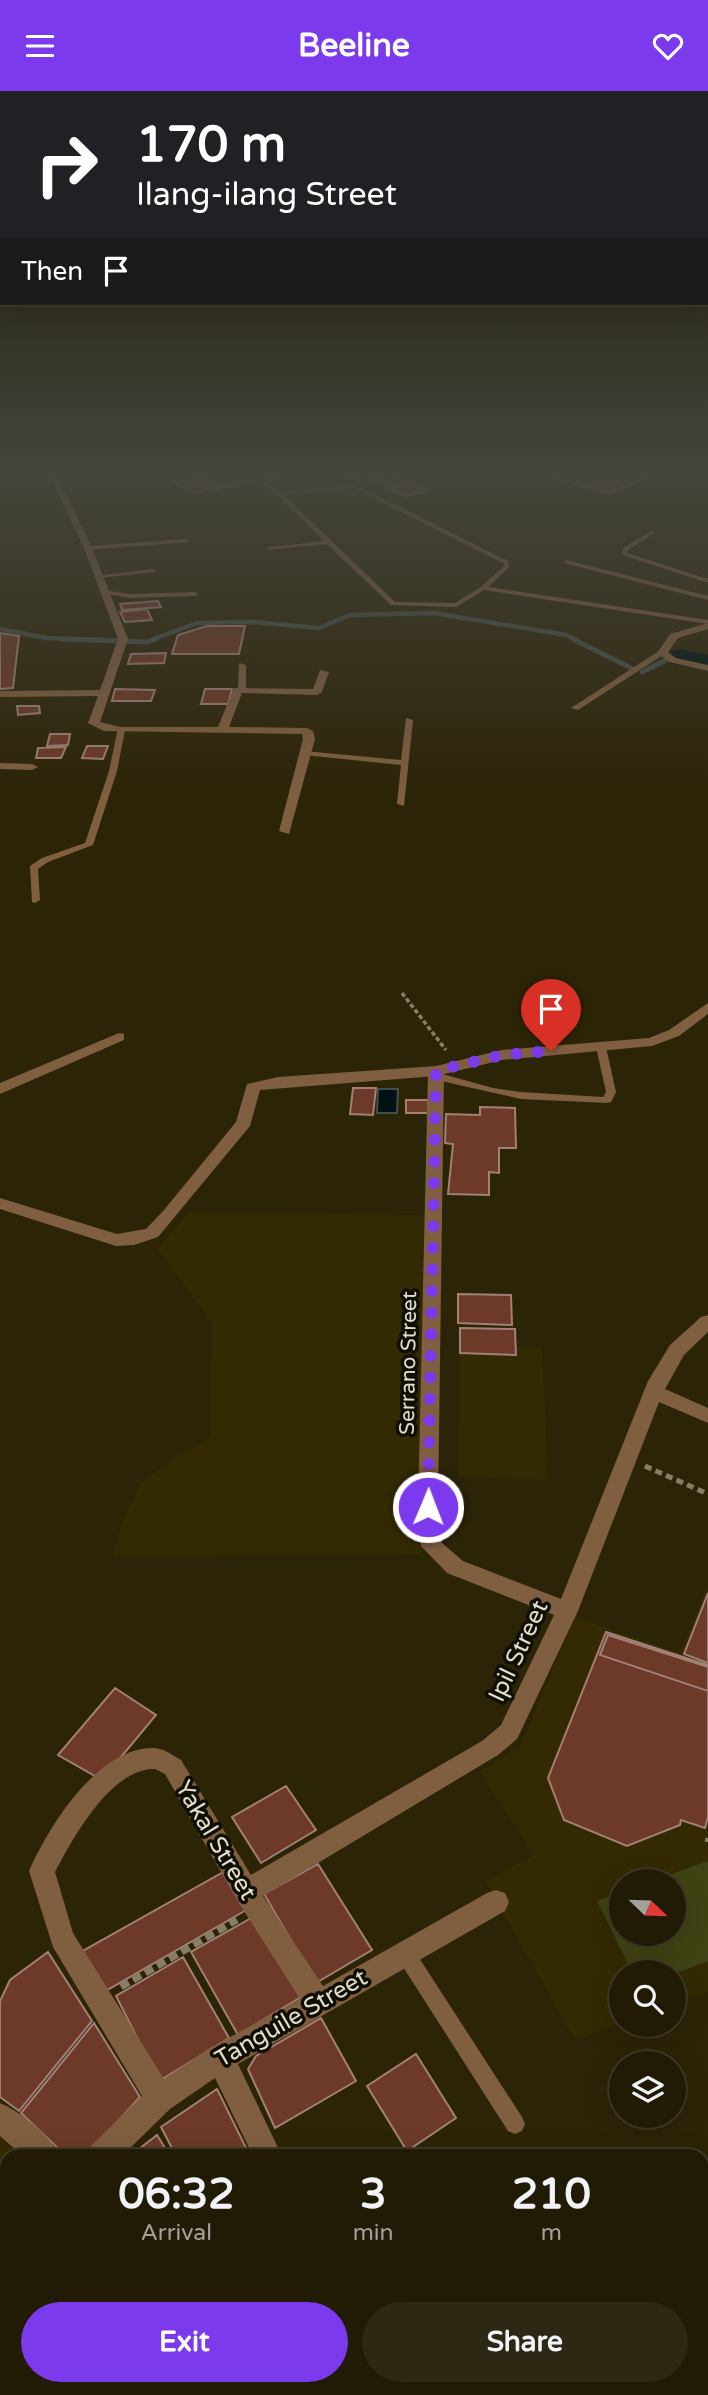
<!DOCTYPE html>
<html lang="en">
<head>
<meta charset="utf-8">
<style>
  body { margin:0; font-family:"Varela Round",sans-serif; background:#2d2813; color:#f1f3f6; height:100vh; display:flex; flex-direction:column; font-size:26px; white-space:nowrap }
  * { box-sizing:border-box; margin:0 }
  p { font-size:23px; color:#a2a19a }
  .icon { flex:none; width:38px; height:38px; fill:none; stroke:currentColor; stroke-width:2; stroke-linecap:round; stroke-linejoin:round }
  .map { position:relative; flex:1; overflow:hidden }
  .side { position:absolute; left:0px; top:2058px; width:709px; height:247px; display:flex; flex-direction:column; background:#211b05; border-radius:21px 21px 0 0; box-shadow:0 7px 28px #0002,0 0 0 2px #3e3927 }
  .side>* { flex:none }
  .guide { position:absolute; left:0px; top:0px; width:709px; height:214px; box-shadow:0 7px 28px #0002,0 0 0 2px #3e3927; background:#202124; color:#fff; overflow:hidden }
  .needle { width:46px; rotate:113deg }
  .tools { position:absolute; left:609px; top:1778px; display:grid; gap:14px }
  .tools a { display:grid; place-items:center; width:77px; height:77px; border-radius:50%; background:#211b05; box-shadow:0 7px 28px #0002,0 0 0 2px #3e3927; font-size:35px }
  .pin { position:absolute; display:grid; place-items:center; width:60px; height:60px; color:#fff; margin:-72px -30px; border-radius:50% 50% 50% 0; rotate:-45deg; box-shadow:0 0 7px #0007 }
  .pin .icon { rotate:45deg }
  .me { position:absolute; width:77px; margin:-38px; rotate:1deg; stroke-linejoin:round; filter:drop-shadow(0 0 5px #0008) }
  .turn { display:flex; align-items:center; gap:24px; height:147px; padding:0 21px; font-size:32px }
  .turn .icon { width:91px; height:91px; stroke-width:2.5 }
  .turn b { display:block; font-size:49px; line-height:60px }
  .then { display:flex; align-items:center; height:66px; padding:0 21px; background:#0003; gap:14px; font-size:26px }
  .eta { display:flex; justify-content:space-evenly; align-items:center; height:119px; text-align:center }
  .eta b { font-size:42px; font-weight:700; line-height:49px }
  .primary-button { display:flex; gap:14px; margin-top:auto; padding:14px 21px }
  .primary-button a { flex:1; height:80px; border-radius:42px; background:#7c3aed; color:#fff; font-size:28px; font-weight:700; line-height:80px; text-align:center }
  .primary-button a+a { background:#2d2813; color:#f1f3f6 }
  header { display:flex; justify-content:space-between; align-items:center; height:91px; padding:0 21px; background:#7c3aed; color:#fff; font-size:32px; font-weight:700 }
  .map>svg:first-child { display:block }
  .built { fill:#332a03; fill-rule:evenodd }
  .green { fill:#3f4213 }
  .water { fill:#001213; stroke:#444f4a; stroke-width:2 }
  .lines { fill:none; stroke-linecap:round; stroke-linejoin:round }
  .stream-far1 { stroke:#444f4a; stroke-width:4.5 }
  .stream { stroke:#444f4a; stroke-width:5 }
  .river { fill:#001213; fill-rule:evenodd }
  .building { fill:#6d3928; stroke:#a28075; stroke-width:2 }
  .path-far2 { stroke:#857f68; stroke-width:3.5; stroke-dasharray:4.5 2.5; stroke-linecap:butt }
  .path-far1 { stroke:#857f68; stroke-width:5; stroke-dasharray:7 4.5; stroke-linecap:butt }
  .path { stroke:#857f68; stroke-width:7; stroke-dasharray:9 5; stroke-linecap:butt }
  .service { fill:#805e40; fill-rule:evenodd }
  .minor { fill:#805e40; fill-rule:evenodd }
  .tertiary { fill:#805e40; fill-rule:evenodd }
  .route { stroke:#7c3aed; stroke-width:12; stroke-dasharray:0 21.6 }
  .labels { text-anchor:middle; stroke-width:7; stroke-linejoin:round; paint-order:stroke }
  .street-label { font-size:21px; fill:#e1ddcc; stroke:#110e04 }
  .near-street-label { font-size:24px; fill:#e1ddcc; stroke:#110e04 }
</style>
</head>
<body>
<header><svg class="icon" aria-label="menu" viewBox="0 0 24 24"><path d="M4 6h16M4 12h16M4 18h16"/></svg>Beeline<svg class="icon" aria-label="heart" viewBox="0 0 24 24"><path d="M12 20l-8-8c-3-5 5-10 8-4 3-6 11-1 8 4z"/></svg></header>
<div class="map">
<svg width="708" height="2304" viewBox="0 0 708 2304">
  <rect width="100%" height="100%" fill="#2c2407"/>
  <!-- built -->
  <path class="built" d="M 189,1121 L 426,1124 L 422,1463 L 113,1466 L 122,1430 L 141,1392 L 176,1365 L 210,1347 L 212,1232 L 157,1158 Z
    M 460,1253 L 542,1256 L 548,1389 L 459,1386 Z
    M 708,1493 L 708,1901 L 674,1913 L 674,1881 L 621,1881 L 621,1932 L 575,1949 L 485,1790 L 534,1764 L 479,1681 L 520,1656 L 575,1526 L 680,1562 ZM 621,1790 L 674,1790 L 674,1843 L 621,1843 Z
    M 0,2039 L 31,2065 L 7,2065 L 7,2155 L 0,2163 Z"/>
  <!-- green -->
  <path class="green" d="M 708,1770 L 708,1870 L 674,1883 L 632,1881 L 597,1810 L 621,1801 L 621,1843 L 674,1843 L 674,1790 L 651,1790 Z"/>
  <!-- water -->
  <path class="water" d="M 378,998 L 398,998 L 397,1022 L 377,1022 Z"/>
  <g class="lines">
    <!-- stream-far1 -->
    <path class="stream-far1" d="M 0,538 L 46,547 L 105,549
      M 151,549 L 197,532 L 253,531 L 319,537 L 350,524 L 434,522 L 566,544 L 577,549"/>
    <!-- stream -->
    <path class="stream" d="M 61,548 L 147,551 L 156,548
      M 573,548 L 633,578
      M 676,567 L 680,566
      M 642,581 L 664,570"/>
    <!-- river -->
    <path class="river" d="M 680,558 L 708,564 L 708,580 L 670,572 L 666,566 L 670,560 Z"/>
  </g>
  <!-- building -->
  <path class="building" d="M 221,382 L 291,382 L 294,384 L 194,402 L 173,391 Z
    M 370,382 L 385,389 L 364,393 L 346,385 Z
    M 371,382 L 390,382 L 411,392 L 398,395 Z
    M 536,382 L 656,382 L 657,383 L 608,402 Z
    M 410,392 L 429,400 L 405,405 L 387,397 Z
    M 158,510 L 161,516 L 122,519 L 120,513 Z
    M 147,518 L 152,529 L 125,531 L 120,521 Z
    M 207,535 L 245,535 L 239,563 L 172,563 L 178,544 Z
    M 0,542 L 19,545 L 13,597 L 0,598 Z
    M 166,562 L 164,572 L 128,573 L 131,563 Z
    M 115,598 L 155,599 L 151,610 L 112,610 Z
    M 205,598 L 232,598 L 228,613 L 201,613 Z
    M 17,615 L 39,615 L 40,622 L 18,624 Z
    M 50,643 L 70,643 L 68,654 L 47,655 Z
    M 87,655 L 108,655 L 103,668 L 82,667 Z
    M 66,656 L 61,667 L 36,667 L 38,657 Z
    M 353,997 L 376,997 L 373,1024 L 350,1023 Z
    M 406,1009 L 428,1009 L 428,1022 L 406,1022 Z
    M 480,1016 L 515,1017 L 516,1057 L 499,1057 L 499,1082 L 489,1081 L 489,1104 L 448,1103 L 453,1053 L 445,1052 L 446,1023 L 480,1024 Z
    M 458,1203 L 511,1204 L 512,1234 L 458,1232 Z
    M 460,1237 L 515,1238 L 516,1264 L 460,1262 Z
    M 708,1502 L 708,1572 L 684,1563 Z
    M 606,1541 L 708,1574 L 708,1726 L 705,1737 L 681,1729 L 680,1734 L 627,1755 L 564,1729 L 548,1687 Z
    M 608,1544 L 708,1576 L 708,1600 L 600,1564 Z
    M 115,1597 L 156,1624 L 102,1689 L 58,1664 Z
    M 286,1695 L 316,1739 L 261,1772 L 232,1726 Z
    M 318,1773 L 372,1859 L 316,1892 L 264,1803 Z
    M 225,1780 L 248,1818 L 102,1902 L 81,1861 Z
    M 253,1826 L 301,1906 L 238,1944 L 191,1861 Z
    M 48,1861 L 92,1930 L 19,2020 L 0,2006 L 0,1910 L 10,1889 Z
    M 183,1866 L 229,1947 L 159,1990 L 116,1905 Z
    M 321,1927 L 356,1990 L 275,2037 L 248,1978 L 256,1965 Z
    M 94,1932 L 140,2006 L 86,2065 L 66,2065 L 21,2022 Z
    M 416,1963 L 456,2027 L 407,2060 L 367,1995 Z
    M 217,1998 L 250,2065 L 176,2065 L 161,2036 Z
    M 157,2044 L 170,2065 L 130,2065 Z
    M 305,2298 L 360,2298 L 364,2304 L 298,2304 Z
    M 498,2298 L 538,2298 L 543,2304 L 492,2304 Z"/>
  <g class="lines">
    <!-- path-far2 -->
    <path class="path-far2" d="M 402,902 L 446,959"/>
    <!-- path-far1 -->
    <path class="path-far1" d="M 645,1375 L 708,1403
      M 707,1751 L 708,1747"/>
    <!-- path -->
    <path class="path" d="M 121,1896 L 237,1829
      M 264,2304 L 270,2298"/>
    <!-- service -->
    <path class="service" d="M 670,382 L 681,382 L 708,389 L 708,393 Z
      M 258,389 L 262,389 L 279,400 L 356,394 L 508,470 L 509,476 L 488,496 L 708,529 L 708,533 L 484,499 L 456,516 L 391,514 L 327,453 L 267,459 L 269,456 L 324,450 L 276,403 L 258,391 ZM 353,397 L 503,472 L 504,475 L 481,496 L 455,512 L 395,511 L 283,403 Z
      M 651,440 L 656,441 L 628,459 L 627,462 L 708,488 L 708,492 L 622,464 L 623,457 Z
      M 187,448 L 189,451 L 88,459 L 85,457 L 88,455 Z
      M 566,469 L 708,505 L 708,509 L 564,472 Z
      M 153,478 L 156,480 L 155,481 L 99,487 L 96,485 Z
      M 104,499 L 130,503 L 195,501 L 198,503 L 195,505 L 130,507 L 102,502 L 101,501 Z
      M 659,560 L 666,562 L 578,619 L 571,617 Z
      M 239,572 L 246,574 L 246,598 L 242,600 L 238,598 Z
      M 406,627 L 413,629 L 404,715 L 397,713 L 401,674 L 304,664 L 300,662 L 304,660 L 401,669 Z
      M 118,637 L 125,639 L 117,680 L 93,754 L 48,771 L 38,778 L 40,809 L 35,812 L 32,811 L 30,775 L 42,767 L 85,752 L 109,680 Z
      M 601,953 L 606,956 L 616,1001 L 611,1011 L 607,1012 L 521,1008 L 432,988 L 431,986 L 436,983 L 446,984 L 493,997 L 521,1001 L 603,1006 L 606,1001 L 596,956 Z
      M 405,1853 L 412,1856 L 522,2026 L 525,2033 L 522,2040 L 515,2043 L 508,2040 L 398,1868 L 396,1862 L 398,1856 Z"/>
    <!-- minor -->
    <path class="minor" d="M 48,382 L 56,382 L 92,457 L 128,548 L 100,631 L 121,636 L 218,636 L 234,597 L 313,598 L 320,579 L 329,581 L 322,601 L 317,604 L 242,602 L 229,636 L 307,637 L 313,640 L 315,648 L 289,743 L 279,740 L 303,648 L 302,643 L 104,640 L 88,632 L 98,605 L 0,606 L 0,600 L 100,599 L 118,548 L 84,457 Z
      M 0,672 L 32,673 L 38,676 L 32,679 L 0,678 Z
      M 119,942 L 124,943 L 124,949 L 0,1003 L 0,992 Z
      M 436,975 L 444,980 L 438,1416 L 442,1452 L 463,1470 L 561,1508 L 648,1290 L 670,1254 L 701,1226 L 708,1224 L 708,1241 L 684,1264 L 665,1298 L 708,1317 L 708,1332 L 659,1311 L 578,1520 L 517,1648 L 498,1664 L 263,1805 L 323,1895 L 487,1802 L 496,1799 L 505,1802 L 509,1811 L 505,1820 L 238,1973 L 282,2065 L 253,2065 L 215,1987 L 170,2018 L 122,2065 L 87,2065 L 91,2055 L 142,2005 L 53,1856 L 29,1780 C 49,1735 96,1659 151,1657 C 162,1656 173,1664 181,1669 L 251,1784 L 482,1650 L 501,1634 L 554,1524 L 447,1482 L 421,1455 L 418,1416 L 428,980 ZM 155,1678 L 165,1683 L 237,1809 L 300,1908 L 210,1957 L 164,1988 L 73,1842 L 55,1781 C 73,1747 111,1677 155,1678 Z
      M 0,2012 C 20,2020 51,2045 59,2065 L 23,2065 L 0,2045 Z
      M 7,2158 L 7,2193 L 0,2196 L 0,2161 Z
      M 367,2298 L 400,2298 L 403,2304 L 370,2304 Z"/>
    <!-- tertiary -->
    <path class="tertiary" d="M 708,532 L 708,538 L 678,547 L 668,561 L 676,567 L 708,574 L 708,580 L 669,571 L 657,562 L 670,543 Z
      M 708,912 L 708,923 L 679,945 L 652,955 L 502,969 L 436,985 L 260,999 L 250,1035 L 158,1146 L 134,1154 L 116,1155 L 0,1118 L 0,1107 L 117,1143 L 146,1138 L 164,1119 L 236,1031 L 247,993 L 278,986 L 436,975 L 502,959 L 649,947 L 669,939 Z"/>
  </g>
  <!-- sky -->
  <linearGradient id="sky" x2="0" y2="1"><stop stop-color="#181404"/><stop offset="0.54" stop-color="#45453c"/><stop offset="1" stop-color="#45453c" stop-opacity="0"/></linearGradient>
  <rect width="708" height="705" fill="url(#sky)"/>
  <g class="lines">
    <!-- route -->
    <path class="route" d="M 428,1416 L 436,980 L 502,964 L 551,960"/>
  </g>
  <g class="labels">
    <!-- street labels -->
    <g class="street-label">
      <text transform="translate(408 1272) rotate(-89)" y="7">Serrano Street</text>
    </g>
    <!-- near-street labels -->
    <g class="near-street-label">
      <text transform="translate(518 1560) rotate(-65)" y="8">Ipil Street</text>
      <text transform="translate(216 1749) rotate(59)" y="8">Yakal Street</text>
      <text transform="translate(291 1927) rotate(-30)" y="8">Tanguile Street</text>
    </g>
  </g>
</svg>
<div class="tools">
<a><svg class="needle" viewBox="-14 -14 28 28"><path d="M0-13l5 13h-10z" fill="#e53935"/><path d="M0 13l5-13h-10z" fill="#a2a19a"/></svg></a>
<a><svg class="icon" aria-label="search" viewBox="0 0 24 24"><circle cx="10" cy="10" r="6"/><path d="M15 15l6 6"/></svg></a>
<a><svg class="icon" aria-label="layers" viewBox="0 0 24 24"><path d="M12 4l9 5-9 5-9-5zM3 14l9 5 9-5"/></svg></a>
</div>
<div class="pin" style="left:551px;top:960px;background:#d93025"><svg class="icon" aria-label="arrive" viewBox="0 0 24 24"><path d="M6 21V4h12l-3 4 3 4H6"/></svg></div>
<svg class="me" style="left:428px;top:1416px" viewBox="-20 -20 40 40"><circle r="17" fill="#7c3aed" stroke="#fff" stroke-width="3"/><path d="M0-11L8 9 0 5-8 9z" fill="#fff"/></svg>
<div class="guide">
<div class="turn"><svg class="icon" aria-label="right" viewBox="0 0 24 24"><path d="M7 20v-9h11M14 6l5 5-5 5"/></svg><div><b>170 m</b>Ilang-ilang Street</div></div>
<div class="then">Then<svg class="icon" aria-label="arrive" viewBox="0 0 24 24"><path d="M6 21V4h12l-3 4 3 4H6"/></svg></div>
</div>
<section class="side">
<div class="eta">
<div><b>06:32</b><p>Arrival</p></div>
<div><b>3</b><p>min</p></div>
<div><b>210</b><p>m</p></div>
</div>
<div class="primary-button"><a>Exit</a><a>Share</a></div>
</section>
</div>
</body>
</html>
